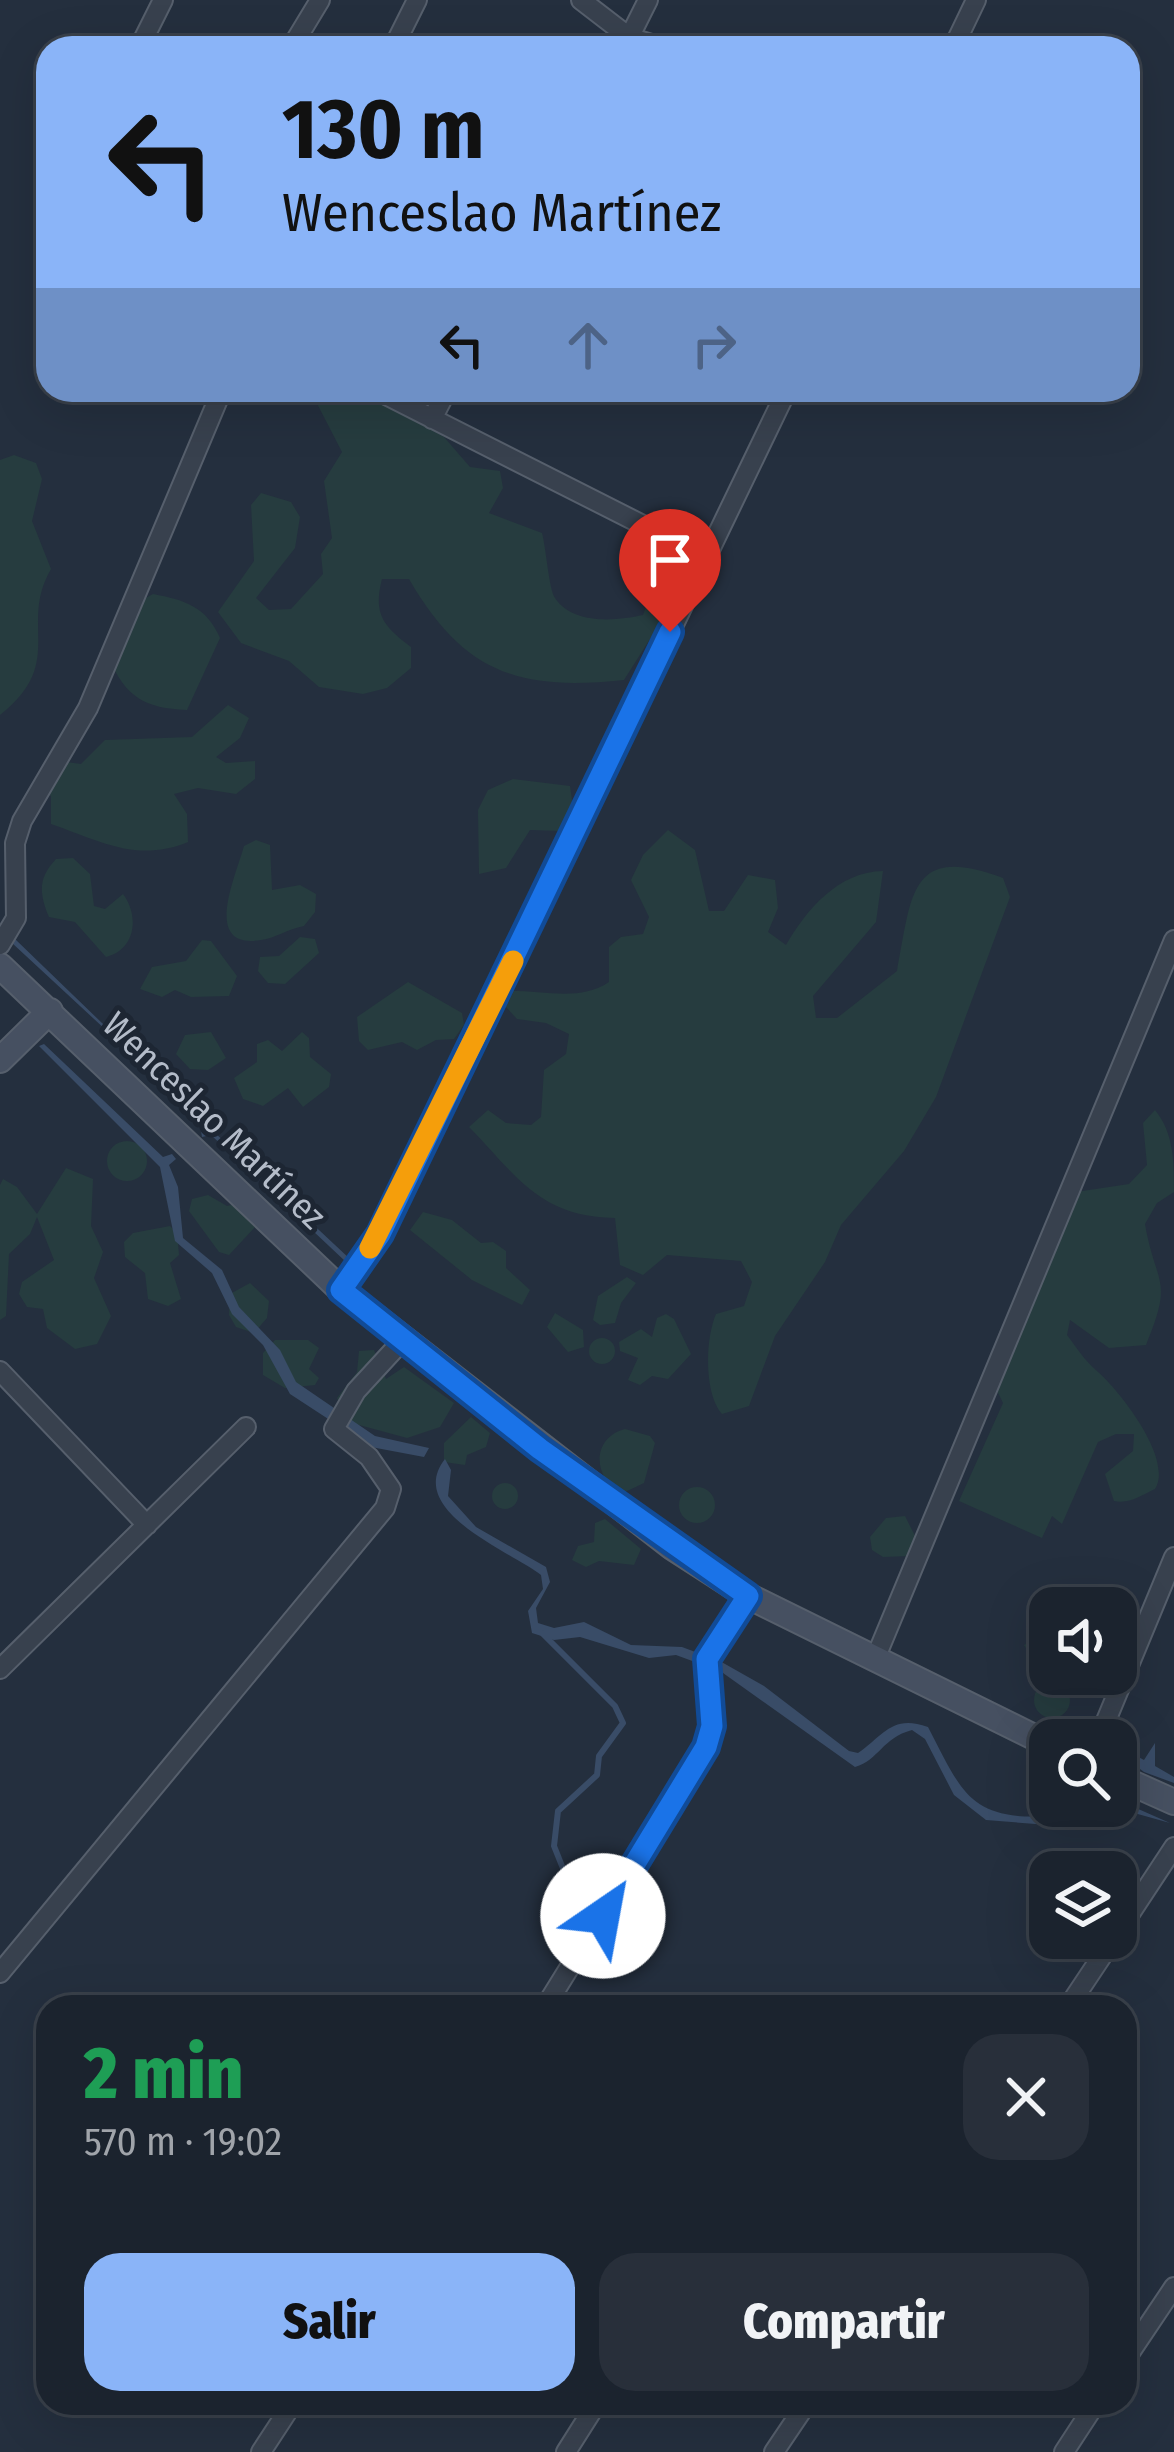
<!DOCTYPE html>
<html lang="es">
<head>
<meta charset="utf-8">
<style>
  body { margin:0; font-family:"Fira Sans Condensed",sans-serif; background:#282f3a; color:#f1f3f6; height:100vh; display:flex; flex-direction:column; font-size:45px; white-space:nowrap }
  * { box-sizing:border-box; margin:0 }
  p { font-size:39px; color:#a0a4aa }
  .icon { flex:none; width:66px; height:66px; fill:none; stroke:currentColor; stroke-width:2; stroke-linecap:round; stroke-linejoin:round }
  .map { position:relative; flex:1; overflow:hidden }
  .side { position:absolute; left:36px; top:1995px; width:1101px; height:420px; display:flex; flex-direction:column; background:#1b232e; border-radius:36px; box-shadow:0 12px 48px #0002,0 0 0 3px #39404a }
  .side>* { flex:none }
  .hud { position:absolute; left:36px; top:36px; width:1104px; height:366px; border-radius:36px; box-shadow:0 12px 48px #0002,0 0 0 3px #39404a; background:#8ab4f8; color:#111; overflow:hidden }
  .buttons { position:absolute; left:1029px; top:1587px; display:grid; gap:24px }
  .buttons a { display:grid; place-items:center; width:108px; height:108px; border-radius:24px; background:#1b232e; box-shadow:0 12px 48px #0002,0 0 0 3px #39404a; font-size:60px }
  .pin { position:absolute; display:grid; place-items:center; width:102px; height:102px; color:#fff; margin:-123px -51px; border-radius:50% 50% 50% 0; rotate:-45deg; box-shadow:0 0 12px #0007 }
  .pin .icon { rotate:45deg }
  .me { position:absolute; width:132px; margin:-66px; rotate:33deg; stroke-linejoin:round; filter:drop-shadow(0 0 9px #0008) }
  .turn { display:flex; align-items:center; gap:42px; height:252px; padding:0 48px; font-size:54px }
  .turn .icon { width:156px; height:156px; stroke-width:2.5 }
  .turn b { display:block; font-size:84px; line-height:102px }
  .lanes { display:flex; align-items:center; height:114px; padding:0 48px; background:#0003; justify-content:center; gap:60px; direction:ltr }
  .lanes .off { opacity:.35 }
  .round { display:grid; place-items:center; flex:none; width:126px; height:126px; border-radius:36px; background:#282f3a }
  .summary { display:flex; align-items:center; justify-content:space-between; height:204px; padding:0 48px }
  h1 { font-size:72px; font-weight:800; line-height:90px; color:#1e9e55 }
  .cta { display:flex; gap:24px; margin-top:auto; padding:24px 48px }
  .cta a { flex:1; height:138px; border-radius:36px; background:#8ab4f8; color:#111; font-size:48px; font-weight:800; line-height:138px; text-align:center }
  .cta a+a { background:#282f3a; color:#f1f3f6 }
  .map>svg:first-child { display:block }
  .green { fill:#263c3f }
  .water { fill:#394c67 }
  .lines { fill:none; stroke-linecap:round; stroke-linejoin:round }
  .stream { stroke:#394c67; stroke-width:6 }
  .street-casing { stroke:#565f6c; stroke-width:22 }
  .secondary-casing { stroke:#565f6c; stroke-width:28 }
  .street { stroke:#38414e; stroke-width:18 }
  .secondary { stroke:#465061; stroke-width:24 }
  .route-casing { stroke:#114b97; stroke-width:30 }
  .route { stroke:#1a73e8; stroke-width:21 }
  .slow { stroke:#f59e0b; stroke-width:21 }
  .labels { text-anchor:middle; stroke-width:10; stroke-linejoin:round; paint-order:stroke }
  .street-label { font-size:36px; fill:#b4bcc9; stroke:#1d2633 }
</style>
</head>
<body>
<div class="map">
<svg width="1174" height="2452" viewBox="0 0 1174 2452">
  <rect width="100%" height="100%" fill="#242f3e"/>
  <!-- green -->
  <path class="green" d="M 310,390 L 370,390 L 444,437 L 470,467 L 500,471 L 503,488 L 489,513 L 542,533 C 546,548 549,590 555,598 C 573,625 616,621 643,615 L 653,587 L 672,578 L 679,593 L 624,680 C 520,691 464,674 409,579 L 382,579 C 373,614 383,626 411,647 L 411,668 L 387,688 L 363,694 L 319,687 L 289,661 L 241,643 L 218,612 L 254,561 L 251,505 L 261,493 L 291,502 L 300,517 L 295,548 L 256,598 L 269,610 L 291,609 L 323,574 L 321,554 L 332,538 L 324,481 L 342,452 Z
    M 14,455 L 36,463 L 42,479 L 32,521 L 51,569 C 18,626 67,662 0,715 L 0,460 Z
    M 153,594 C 185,600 207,607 220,638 L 187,710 C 145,708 126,698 109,658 L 128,608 Z
    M 228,705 L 249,718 L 240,738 L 216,757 L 226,763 L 255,761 L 255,779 L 236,794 L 198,788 L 174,794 L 187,814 L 188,842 C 137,863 100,841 51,824 L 51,796 L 33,788 L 66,762 L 81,764 L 105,740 L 192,737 Z
    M 513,779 L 570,786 L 575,820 L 561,831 L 530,830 L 506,868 L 479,874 L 478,810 L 488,790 Z
    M 668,830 L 695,850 L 709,911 L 724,911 L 748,875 L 775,880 L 778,908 L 768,932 L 786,945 C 807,909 838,872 883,871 L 876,922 L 813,996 L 816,1018 L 837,1018 L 897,971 C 912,895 909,843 1003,878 L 1010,897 L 936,1097 L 904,1151 L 841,1225 L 825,1262 L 775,1336 L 749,1406 L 722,1414 C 704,1394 705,1339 716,1314 L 744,1306 L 752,1282 L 741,1261 L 667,1255 L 643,1275 L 620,1265 L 615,1218 C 539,1217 516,1175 469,1127 L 488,1110 L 506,1123 L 531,1125 L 541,1117 L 544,1070 L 566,1054 L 569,1034 L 546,1023 L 517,1019 L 506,1007 L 503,991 C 540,989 578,1003 609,982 L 609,947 L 621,937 L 643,934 L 649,917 L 631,880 L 643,855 Z
    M 256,840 L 270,845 L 272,890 L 300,885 L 316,894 L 315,912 L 304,926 C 287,929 276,938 261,940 C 201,950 236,876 244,846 Z
    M 73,858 L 90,874 L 94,906 L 105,909 L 123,894 C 140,917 135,950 106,957 L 75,922 L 49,917 C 39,893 38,878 56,859 Z
    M 300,937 L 315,939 L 319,953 L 285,984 L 268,983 L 258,971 L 260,957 L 279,956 Z
    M 202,940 L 211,941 L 237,976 L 229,996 L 191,997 L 175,990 L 162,997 L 140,989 L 152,967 L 186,961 Z
    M 408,982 L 462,1013 L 464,1025 L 454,1039 L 436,1040 L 417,1050 L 402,1042 L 368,1050 L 359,1041 L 357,1017 Z
    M 211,1032 L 226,1058 L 208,1070 L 190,1069 L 176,1054 L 185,1035 Z
    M 302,1032 L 309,1038 L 310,1057 L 331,1074 L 329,1087 L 303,1107 L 288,1088 L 263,1106 L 243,1099 L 234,1078 L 257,1062 L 257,1044 L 268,1040 L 282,1051 Z
    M 1155,1110 C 1174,1133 1174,1162 1174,1192 L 1157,1203 L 1145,1224 C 1156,1287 1174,1277 1146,1345 L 1109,1348 L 1070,1320 L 1067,1335 C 1076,1347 1085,1361 1097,1371 C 1119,1390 1174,1459 1155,1489 C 1140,1496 1130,1504 1114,1501 L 1105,1474 L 1133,1451 L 1134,1434 L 1116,1434 L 1098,1442 L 1062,1524 L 1052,1516 L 1042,1538 L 959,1501 L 1003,1403 L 989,1374 L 1076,1192 L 1129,1184 L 1147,1165 L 1143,1123 Z
    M107 1161a20 20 0 1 1 40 0a20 20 0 1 1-40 0Z
    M 66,1168 L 93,1179 L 91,1226 L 103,1252 L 94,1278 L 111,1316 L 97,1344 L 75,1349 L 47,1328 L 43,1309 L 27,1307 L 19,1294 L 22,1282 L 54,1260 L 37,1217 L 30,1234 L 9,1254 L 6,1316 L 0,1320 L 0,1185 L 3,1179 L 17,1187 L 37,1214 Z
    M 208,1195 L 227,1206 L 240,1203 L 257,1225 L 229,1255 L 219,1252 L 189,1211 L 192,1199 Z
    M 423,1212 L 452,1220 L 481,1243 L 493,1242 L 506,1251 L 506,1268 L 530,1290 L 522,1305 L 472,1280 L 410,1230 Z
    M 170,1226 L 177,1233 L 179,1255 L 170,1263 L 181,1299 L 168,1306 L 148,1299 L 145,1273 L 125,1257 L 124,1242 L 133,1233 Z
    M 627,1277 L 636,1283 L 621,1303 L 615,1323 L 600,1325 L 593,1320 L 598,1296 Z
    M 250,1283 L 269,1301 L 267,1318 L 254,1333 L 236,1327 L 229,1315 L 230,1294 Z
    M 555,1313 L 583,1330 L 584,1347 L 568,1352 L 547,1327 Z
    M 666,1314 L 674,1319 L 691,1354 L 668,1379 L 652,1376 L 640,1385 L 628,1380 L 638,1358 L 620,1351 L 619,1342 L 641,1329 L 652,1337 L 657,1318 Z
    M589 1351a13 13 0 1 1 26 0a13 13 0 1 1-26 0Z
    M 275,1340 L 308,1340 L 319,1348 L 309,1369 L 319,1378 L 315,1385 L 285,1388 L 263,1375 L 263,1353 Z
    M 374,1350 L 386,1379 L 404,1367 L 454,1403 L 440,1427 L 407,1438 L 348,1422 L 337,1398 L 357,1372 L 359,1351 Z
    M 471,1417 L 490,1433 L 486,1447 L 467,1455 L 465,1465 L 444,1462 L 444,1443 Z
    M 625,1429 L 650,1436 L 655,1443 L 644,1483 L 623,1493 C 593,1481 590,1438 625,1429 Z
    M492 1496a13 13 0 1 1 26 0a13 13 0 1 1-26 0Z
    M679 1505a18 18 0 1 1 36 0a18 18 0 1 1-36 0Z
    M 905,1516 L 917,1540 L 909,1556 L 883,1557 L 872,1550 L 870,1537 L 886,1518 Z
    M 605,1519 L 641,1549 L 634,1565 L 599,1561 L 586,1567 L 572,1560 L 578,1546 L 594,1542 L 595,1523 Z
    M 1050,1615 L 1050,1662 L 1030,1654 L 1024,1645 L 1043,1635 Z
    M1034 1700a18 18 0 1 1 36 0a18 18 0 1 1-36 0Z"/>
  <!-- water -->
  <path class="water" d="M 15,939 L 189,1107 L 12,943 Z
    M 44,1044 L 163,1157 L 172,1154 L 176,1159 L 169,1165 L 178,1187 L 183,1238 L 222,1270 L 239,1307 L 280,1350 L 296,1382 L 375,1436 L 429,1448 L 424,1457 L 371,1447 L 290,1394 L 263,1345 L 232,1314 L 212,1273 L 175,1241 L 160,1167 L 39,1046 Z
    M 199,1118 L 350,1259 L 346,1262 L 211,1135 L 202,1137 Z
    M 445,1459 L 451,1470 L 448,1496 L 476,1527 L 546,1567 L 550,1582 L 536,1608 L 538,1623 L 554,1628 L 584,1622 L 631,1645 L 682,1647 L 698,1653 L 695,1662 L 676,1655 L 649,1658 L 580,1637 L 554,1640 L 532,1633 L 528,1611 L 543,1589 L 541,1575 C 512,1552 404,1511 445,1459 Z
    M 718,1660 L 764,1686 L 849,1751 L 858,1753 C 884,1735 892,1714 928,1727 C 962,1792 969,1821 1051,1816 C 1096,1813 1087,1823 1127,1798 L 1136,1808 L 1170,1823 L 1127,1811 L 1087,1828 L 986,1820 L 954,1795 L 925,1739 L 912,1730 C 882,1738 879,1760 855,1767 L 716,1668 Z
    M 1155,1743 L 1155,1766 L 1174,1777 L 1174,1783 L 1144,1772 L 1116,1751 L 1116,1745 L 1144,1760 Z"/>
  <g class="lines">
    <!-- stream -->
    <path class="stream" d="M 543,1634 L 615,1706 L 623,1723 L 599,1756 L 597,1775 L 558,1811 L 554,1846 L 572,1891"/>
    <defs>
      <path id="street" d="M 581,0 L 629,37 L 664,48
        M 626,44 L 648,0
        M 139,48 L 163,0
        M 291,48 L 320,0
        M 393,48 L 417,0
        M 953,48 L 976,0
        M 376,390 L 706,557
        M 432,419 L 447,390
        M 0,945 L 16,918 L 15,843 L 22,821 L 88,708 L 222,390
        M 341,1290 L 380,1234 L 787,390
        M 0,1371 L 147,1525
        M 875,1659 L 1174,940
        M 0,1669 L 246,1427
        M 1098,1740 L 1174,1557
        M 1116,1935 L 1174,1847
        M 0,1973 L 385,1508 L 391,1489 L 369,1457 L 334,1429 L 356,1391 L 402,1341
        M 545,2007 L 706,1747 L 711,1727 L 707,1659 L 748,1596
        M 1068,2007 L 1114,1938
        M 1125,2360 L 1174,2287
        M 261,2452 L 293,2403
        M 566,2452 L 597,2403
        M 774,2452 L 807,2403
        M 1064,2452 L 1096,2403"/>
      <path id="secondary" d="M 0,966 L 341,1290 L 672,1547 L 748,1596 L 1050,1745
        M 0,1060 L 50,1011
        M 1116,1776 L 1174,1802"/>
    </defs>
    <!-- street casing -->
    <use href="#street" class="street-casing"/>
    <!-- secondary casing -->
    <use href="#secondary" class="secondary-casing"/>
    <!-- street -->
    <use href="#street" class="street"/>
    <!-- secondary -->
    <use href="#secondary" class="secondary"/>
  </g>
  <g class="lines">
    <defs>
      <path id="route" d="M 603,1916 L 706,1747 L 712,1726 L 707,1659 L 748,1596 L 540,1449 L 341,1290 L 380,1234 L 670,632"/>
    </defs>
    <!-- route casing -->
    <use href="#route" class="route-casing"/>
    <!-- route -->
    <use href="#route" class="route"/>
    <!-- slow -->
    <path class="slow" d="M 370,1248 L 513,961"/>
  </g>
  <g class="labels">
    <!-- street labels -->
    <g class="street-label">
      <text transform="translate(215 1120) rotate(44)" y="13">Wenceslao Martínez</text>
    </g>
  </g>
</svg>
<div class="buttons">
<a><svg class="icon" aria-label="sound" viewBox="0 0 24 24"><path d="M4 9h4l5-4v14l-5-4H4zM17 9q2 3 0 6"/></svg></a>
<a><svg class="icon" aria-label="search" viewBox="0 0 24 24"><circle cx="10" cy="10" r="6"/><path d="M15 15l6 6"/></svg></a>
<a><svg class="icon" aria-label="layers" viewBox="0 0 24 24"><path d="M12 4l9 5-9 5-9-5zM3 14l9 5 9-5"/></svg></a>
</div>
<div class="pin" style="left:670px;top:632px;background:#d93025"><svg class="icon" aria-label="arrive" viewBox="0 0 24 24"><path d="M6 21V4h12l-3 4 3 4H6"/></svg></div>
<svg class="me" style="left:603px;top:1916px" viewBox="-20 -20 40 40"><circle r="19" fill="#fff"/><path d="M0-13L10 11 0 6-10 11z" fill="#1a73e8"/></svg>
<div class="hud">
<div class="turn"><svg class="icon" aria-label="left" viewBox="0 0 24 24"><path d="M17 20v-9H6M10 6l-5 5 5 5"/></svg><div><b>130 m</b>Wenceslao Martínez</div></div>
<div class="lanes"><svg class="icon" aria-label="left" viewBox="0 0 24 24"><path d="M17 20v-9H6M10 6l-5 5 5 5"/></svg><svg class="icon off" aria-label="ahead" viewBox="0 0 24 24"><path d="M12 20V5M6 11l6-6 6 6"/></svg><svg class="icon off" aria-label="right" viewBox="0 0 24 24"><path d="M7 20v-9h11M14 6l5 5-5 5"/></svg></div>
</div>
<section class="side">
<div class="summary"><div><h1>2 min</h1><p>570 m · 19:02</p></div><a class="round"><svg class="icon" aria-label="close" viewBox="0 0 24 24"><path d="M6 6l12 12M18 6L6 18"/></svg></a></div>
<div class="cta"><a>Salir</a><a>Compartir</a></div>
</section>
</div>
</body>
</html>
